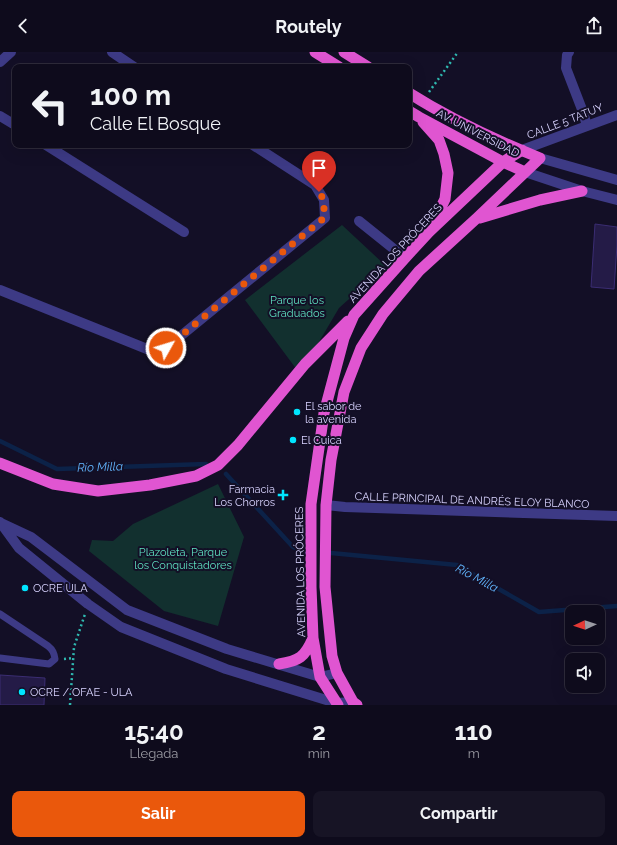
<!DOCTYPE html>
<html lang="es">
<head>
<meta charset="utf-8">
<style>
  body { margin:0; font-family:Raleway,sans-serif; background:#171425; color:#f1f3f6; height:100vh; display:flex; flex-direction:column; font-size:15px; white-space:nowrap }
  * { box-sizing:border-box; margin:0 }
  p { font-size:13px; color:#9b9ba3 }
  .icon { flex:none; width:22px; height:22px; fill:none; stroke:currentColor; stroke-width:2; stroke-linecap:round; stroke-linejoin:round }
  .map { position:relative; height:653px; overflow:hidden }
  .drawer { display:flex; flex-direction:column; background:#0e0b1c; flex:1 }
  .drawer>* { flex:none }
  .top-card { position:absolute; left:12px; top:12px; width:400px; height:84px; border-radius:8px; box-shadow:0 4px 16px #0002,0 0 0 1px #2e2b3b; background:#0e0b1c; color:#f1f3f6; overflow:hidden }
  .needle { width:26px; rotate:267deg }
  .controls { position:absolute; left:565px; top:553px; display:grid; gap:8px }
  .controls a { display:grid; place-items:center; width:40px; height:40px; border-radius:8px; background:#0e0b1c; box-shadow:0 4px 16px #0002,0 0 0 1px #2e2b3b; font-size:20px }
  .pin { position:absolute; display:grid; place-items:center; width:34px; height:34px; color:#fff; margin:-41px -17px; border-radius:50% 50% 50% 0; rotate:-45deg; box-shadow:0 0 4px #0007 }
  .pin .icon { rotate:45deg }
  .me { position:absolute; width:44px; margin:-22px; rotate:51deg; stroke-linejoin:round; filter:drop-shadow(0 0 3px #0008) }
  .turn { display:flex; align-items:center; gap:14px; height:84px; padding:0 12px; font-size:18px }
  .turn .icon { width:52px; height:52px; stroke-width:2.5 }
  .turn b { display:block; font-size:28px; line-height:34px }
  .eta { display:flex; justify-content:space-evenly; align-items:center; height:68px; text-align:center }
  .eta b { font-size:24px; font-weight:700; line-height:28px }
  .primary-button { display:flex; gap:8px; margin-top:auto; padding:8px 12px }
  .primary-button a { flex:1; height:46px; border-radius:8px; background:#ea580c; color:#fff; font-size:16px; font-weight:700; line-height:46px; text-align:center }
  .primary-button a+a { background:#171425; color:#f1f3f6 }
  header { display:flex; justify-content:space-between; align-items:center; height:52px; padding:0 12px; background:#0e0b1c; font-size:18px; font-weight:700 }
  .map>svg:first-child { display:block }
  .green { fill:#12302f }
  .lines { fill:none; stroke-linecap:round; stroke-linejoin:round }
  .stream { stroke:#0c2248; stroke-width:4.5 }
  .building { fill:#241b47; stroke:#3b2d73 }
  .path { stroke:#2fb8b0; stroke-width:2.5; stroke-dasharray:2 3; stroke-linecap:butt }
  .service { stroke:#3d3a85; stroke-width:7 }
  .minor { stroke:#3d3a85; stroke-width:10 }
  .trunk { stroke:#e055d1; stroke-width:11 }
  .route { stroke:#ea580c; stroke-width:7; stroke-dasharray:0 12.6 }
  .poi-dot { fill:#00e5ff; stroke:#130f26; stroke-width:1.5 }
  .labels { text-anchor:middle; stroke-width:4; stroke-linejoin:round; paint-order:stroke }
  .street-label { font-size:11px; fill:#d9d4ff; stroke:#130f26 }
  .park-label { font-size:11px; fill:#5fe0c0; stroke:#130f26 }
  .poi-label { font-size:11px; fill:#d9d4ff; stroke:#130f26; text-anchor:start }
  .water-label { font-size:12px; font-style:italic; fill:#62b6ff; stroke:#130f26 }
</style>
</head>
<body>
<header><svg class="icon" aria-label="back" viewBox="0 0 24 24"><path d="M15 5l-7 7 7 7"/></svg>Routely<svg class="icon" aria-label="share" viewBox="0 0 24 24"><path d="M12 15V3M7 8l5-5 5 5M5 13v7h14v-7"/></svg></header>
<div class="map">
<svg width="617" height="653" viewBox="0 0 617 653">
  <rect width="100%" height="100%" fill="#130f26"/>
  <!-- green -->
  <path class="green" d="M 342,173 L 386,214 L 339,256 L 300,322 L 245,248 Z
    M 218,432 L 244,485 L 218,574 L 164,559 L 89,499 L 92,488 L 113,489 L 133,472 Z"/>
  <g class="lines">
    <!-- stream -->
    <path class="stream" d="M 0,389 L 57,417 L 206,412
      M 226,422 L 293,495 L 304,500
      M 331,501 L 457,513 L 539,560 L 617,554"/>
  </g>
  <!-- building -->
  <path class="building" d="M 595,172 L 617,175 L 617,193 L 614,237 L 591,235 Z
    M 0,623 L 45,626 L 44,653 L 0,653 Z"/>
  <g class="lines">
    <!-- path -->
    <path class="path" d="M 429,40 L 458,0
      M 64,607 L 74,606
      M 70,653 L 74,595 L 85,562"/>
    <!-- service -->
    <path class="service" d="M 0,562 L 48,594 C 53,598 54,601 55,607 L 49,612 L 0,606"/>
    <!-- minor -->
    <path class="minor" d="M 112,0 L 134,15
      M 569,0 L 567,3 L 566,16 L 583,60 L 587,74
      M 0,10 L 11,0
      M 0,64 L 15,73
      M 46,93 L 184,180
      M 522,98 L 617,63
      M 540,106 L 617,128
      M 525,120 L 582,139 L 617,148
      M 359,169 L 405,206
      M 0,238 L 147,297 L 157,298 L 166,296 L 325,166 L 324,148 L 315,133 L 253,93
      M 326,453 L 345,455 L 617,464
      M 0,470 L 19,496 L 88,552 L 121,575 L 226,617 L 336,651 L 353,650
      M 1,471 L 31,485 L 127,558 L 227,597 L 320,625 L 337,621"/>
    <!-- trunk -->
    <path class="trunk" d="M 315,0 L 339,15
      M 344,0 L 368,15
      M 409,59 L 419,65 L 503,110 L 525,120
      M 423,70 L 439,88 L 444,102 L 448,121 L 445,147 L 432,174
      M 480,166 L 540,148 L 582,139
      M 0,411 L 53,432 L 98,439 L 150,433 L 196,424 L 218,413 L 238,393 L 305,312 L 348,269
      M 279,612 C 299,609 305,605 313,586
      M 338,653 L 320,625 L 313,586 L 311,535 L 311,452 L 324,361 L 344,286 L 354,263 L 405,206 L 429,180 L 503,110 L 522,98
      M 357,653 L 353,650 L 337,621 L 332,604 L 325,535 L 326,453 L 331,408 L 344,340 L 361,296 L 383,262 L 419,219 L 477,166 L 540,106 C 495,88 450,67 409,41"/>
  </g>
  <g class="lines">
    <!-- route -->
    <path class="route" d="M 166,296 L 324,166 L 324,148 L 319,140"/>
  </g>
  <!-- markers -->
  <g class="poi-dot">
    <circle cx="297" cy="360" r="4"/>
    <circle cx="293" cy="388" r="4"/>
    <path d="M281 437h4v4h4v4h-4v4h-4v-4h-4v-4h4z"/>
    <circle cx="25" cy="536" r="4"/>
    <circle cx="22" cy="640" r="4"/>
  </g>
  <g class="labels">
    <!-- street labels -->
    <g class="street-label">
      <text transform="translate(565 69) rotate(-21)" y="4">CALLE 5 TATUY</text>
      <text transform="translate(478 81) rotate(27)" y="4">AV. UNIVERSIDAD</text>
      <text transform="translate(395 201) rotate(-47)" y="4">AVENIDA LOS PRÓCERES</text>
      <text transform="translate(472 448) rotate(2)" y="4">CALLE PRINCIPAL DE ANDRÉS ELOY BLANCO</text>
      <text transform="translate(300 520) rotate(-91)" y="4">AVENIDA LOS PRÓCERES</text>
    </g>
    <!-- park labels -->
    <g class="park-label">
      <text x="297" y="252">Parque los<tspan x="297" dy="13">Graduados</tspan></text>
      <text x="183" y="504">Plazoleta, Parque<tspan x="183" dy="13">los Conquistadores</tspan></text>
    </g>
    <!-- poi labels -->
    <g class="poi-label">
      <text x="305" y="358">El sabor de<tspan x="305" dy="13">la avenida</tspan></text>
      <text x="301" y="392">El Cuica</text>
      <text x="275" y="441" text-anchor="end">Farmacia<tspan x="275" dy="13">Los Chorros</tspan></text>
      <text x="33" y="540">OCRE ULA</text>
      <text x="30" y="644">OCRE / OFAE - ULA</text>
    </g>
    <!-- water labels -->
    <g class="water-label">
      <text transform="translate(100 415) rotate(-2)" y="4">Río Milla</text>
      <text transform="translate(477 526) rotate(28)" y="4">Río Milla</text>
    </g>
  </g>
</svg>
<div class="controls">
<a><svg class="needle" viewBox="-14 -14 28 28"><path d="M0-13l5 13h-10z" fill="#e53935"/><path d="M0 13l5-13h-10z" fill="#9b9ba3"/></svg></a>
<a><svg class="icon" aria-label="sound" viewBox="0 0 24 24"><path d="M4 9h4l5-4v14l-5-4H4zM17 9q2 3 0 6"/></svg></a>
</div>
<div class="pin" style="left:319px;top:140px;background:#d93025"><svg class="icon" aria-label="arrive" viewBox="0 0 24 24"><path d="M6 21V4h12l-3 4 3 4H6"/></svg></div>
<svg class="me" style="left:166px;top:296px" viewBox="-20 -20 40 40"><circle r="17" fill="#ea580c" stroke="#fff" stroke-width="3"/><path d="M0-11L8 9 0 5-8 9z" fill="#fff"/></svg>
<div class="top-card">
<div class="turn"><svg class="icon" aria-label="left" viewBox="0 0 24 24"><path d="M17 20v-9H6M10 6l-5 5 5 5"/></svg><div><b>100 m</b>Calle El Bosque</div></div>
</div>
</div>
<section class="drawer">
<div class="eta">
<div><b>15:40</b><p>Llegada</p></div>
<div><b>2</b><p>min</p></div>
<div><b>110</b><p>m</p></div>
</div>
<div class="primary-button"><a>Salir</a><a>Compartir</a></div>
</section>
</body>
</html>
